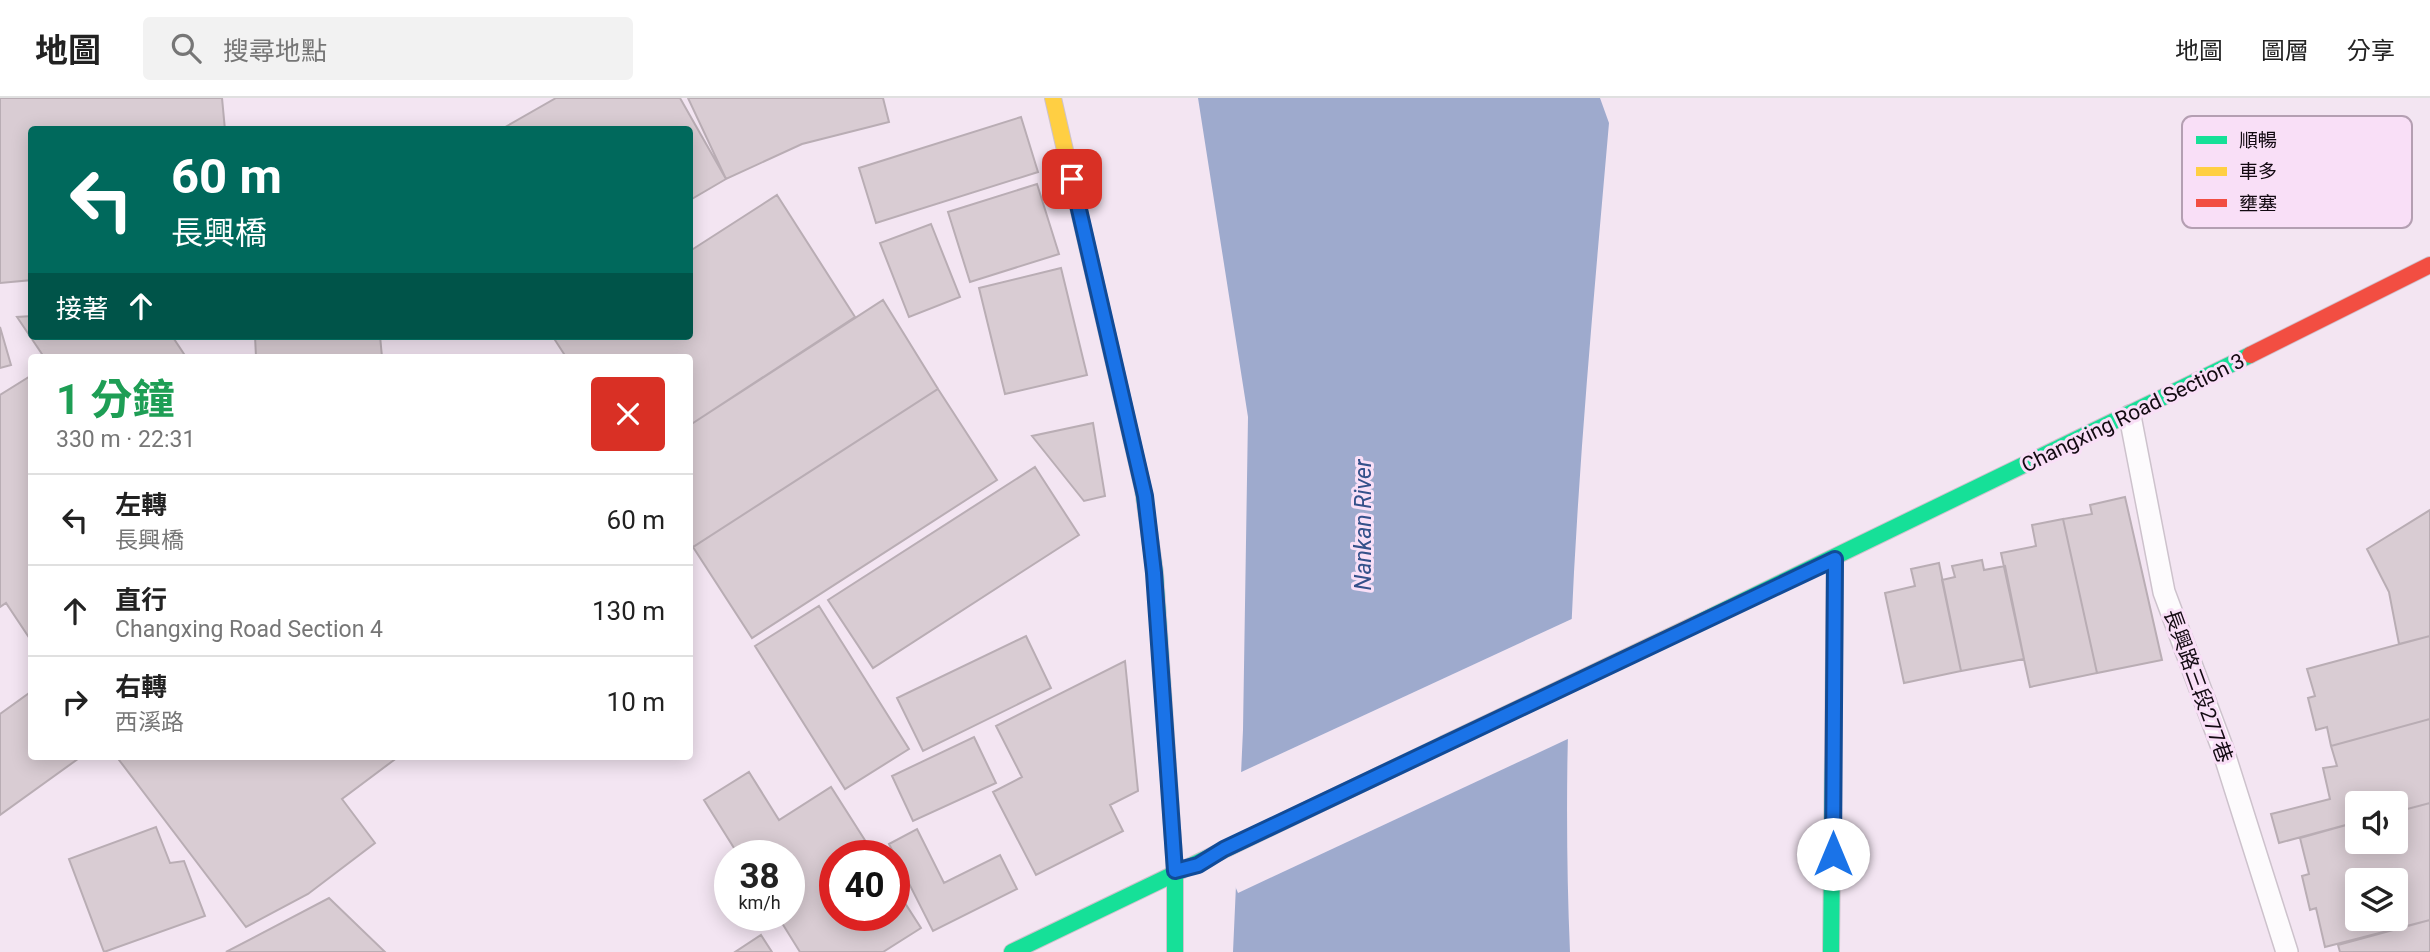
<!DOCTYPE html>
<html lang="zh-TW">
<head>
<meta charset="utf-8">
<style>
  body { margin:0; font-family:Roboto,"Noto Sans TC",sans-serif; background:#f2f2f2; color:#222; height:100vh; display:flex; flex-direction:column; font-size:26px; white-space:nowrap }
  * { box-sizing:border-box; margin:0 }
  p { font-size:23px; color:#767676 }
  .icon { flex:none; width:38px; height:38px; fill:none; stroke:currentColor; stroke-width:2; stroke-linecap:round; stroke-linejoin:round }
  .map { position:relative; flex:1; overflow:hidden }
  .side { position:absolute; left:28px; top:256px; width:665px; height:406px; display:flex; flex-direction:column; background:#fff; border-radius:7px; box-shadow:0 4px 18px #0003 }
  .side>* { flex:none }
  .guide { position:absolute; left:28px; top:28px; width:665px; height:214px; border-radius:7px; box-shadow:0 4px 18px #0003; background:#00695c; color:#fff; overflow:hidden }
  .fabs { position:absolute; left:2345px; top:693px; display:grid; gap:14px }
  .fabs a { display:grid; place-items:center; width:63px; height:63px; border-radius:7px; background:#fff; box-shadow:0 4px 18px #0003; font-size:35px }
  .speed { position:absolute; left:714px; top:742px; display:flex; gap:14px; font-size:35px; font-weight:700; text-align:center }
  .speed>* { display:grid; place-content:center; width:91px; height:91px; border-radius:50%; background:#fff; box-shadow:0 4px 18px #0003; line-height:1 }
  .speed small { font-size:18px; font-weight:400 }
  .speed .limit { border:10px solid #d22; background:#fff; color:#111 }
  .pin { position:absolute; display:grid; place-items:center; width:60px; height:60px; color:#fff; margin:-30px; border-radius:14px; box-shadow:0 4px 10px #0006 }
  .me { position:absolute; width:77px; margin:-38px; rotate:0deg; stroke-linejoin:round; filter:drop-shadow(0 0 5px #0008) }
  .turn { display:flex; align-items:center; gap:24px; height:147px; padding:0 28px; font-size:32px }
  .turn .icon { width:91px; height:91px; stroke-width:2.5 }
  .turn b { display:block; font-size:49px; line-height:60px }
  .then { display:flex; align-items:center; height:66px; padding:0 28px; background:#0003; gap:14px; font-size:26px }
  .round { display:grid; place-items:center; flex:none; width:74px; height:74px; border-radius:7px; background:#f2f2f2 }
  .head { display:flex; align-items:center; justify-content:space-between; height:119px; padding:0 28px }
  h1 { font-size:42px; font-weight:700; line-height:52px; color:#1e9e55 }
  ul { padding:0; list-style:none }
  li { display:flex; align-items:center; gap:21px; height:91px; padding:0 28px; border-top:2px solid #e0e0e0 }
  li div { flex:1 }
  li b { display:block; font-size:26px }
  li em { font-style:normal }
  header { display:flex; align-items:center; gap:42px; box-sizing:border-box; height:98px; padding:0 35px; background:#fff; border-bottom:2px solid #e0e0e0 }
  header strong { font-size:33px }
  nav { display:flex; gap:38px; margin-inline-start:auto; font-size:24px }
  .search { width:490px; height:63px; background:#f2f2f2; display:flex; align-items:center; gap:18px; box-sizing:border-box; padding:0 24px; border-radius:7px; color:#767676; font-size:26px }
  .map>svg:first-child { display:block }
  .water { fill:#9eaacd }
  .pier { fill:#f3e5f2 }
  .building { fill:#d9ccd3; stroke:#b9adb4; stroke-width:2; fill-rule:evenodd }
  .lines { fill:none; stroke-linecap:round; stroke-linejoin:round }
  .lane-casing { stroke:#cdc2cc; stroke-width:24 }
  .fast-casing { stroke:#cdc2cc; stroke-width:18 }
  .slow-casing { stroke:#cdc2cc; stroke-width:18 }
  .jam-casing { stroke:#cdc2cc; stroke-width:18 }
  .lane { stroke:#fdfbfd; stroke-width:21 }
  .fast { stroke:#16e098; stroke-width:16 }
  .slow { stroke:#ffcf43; stroke-width:16 }
  .jam { stroke:#f24e42; stroke-width:16 }
  .route-casing { stroke:#114b97; stroke-width:18 }
  .route { stroke:#1a73e8; stroke-width:12 }
  .labels { text-anchor:middle; stroke-width:6; stroke-linejoin:round; paint-order:stroke }
  .street-label { font-size:21px; fill:#130a12; stroke:#f9dff7 }
  .water-label { font-size:23px; font-style:italic; fill:#34518a; stroke:#f9dff7 }
  .key { fill:#f9dff7; stroke:#b49fb2; stroke-width:2 }
  .key-label { font-size:19px; fill:#130a12 }
</style>
</head>
<body>
<header>
<strong>地圖</strong>
<div class="search"><svg class="icon" aria-label="search" viewBox="0 0 24 24"><circle cx="10" cy="10" r="6"/><path d="M15 15l6 6"/></svg>搜尋地點</div>
<nav><a>地圖</a><a>圖層</a><a>分享</a></nav>
</header>
<div class="map">
<svg width="2430" height="854" viewBox="0 0 2430 854">
  <rect width="100%" height="100%" fill="#f3e5f2"/>
  <!-- water -->
  <path class="water" d="M 1198,0 L 1600,0 L 1609,25 C 1585,300 1558,577 1570,854 L 1233,854 L 1243,632 L 1248,319 Z"/>
  <!-- pier -->
  <path class="pier" d="M 1576,519 L 1572,639 L 1238,795 L 1233,783 L 1237,676 Z"/>
  <!-- building -->
  <path class="building" d="M 0,0 L 222,0 L 225,32 L 32,32 L 32,182 L 0,185 Z
    M 556,0 L 680,0 L 726,81 L 690,102 L 690,32 L 500,32 Z
    M 688,0 L 883,0 L 889,24 L 802,46 L 726,81 Z
    M 1021,19 L 1038,74 L 876,125 L 859,70 Z
    M 1037,86 L 1059,156 L 970,184 L 948,114 Z
    M 777,97 L 855,219 L 690,327 L 690,259 L 566,259 L 553,239 L 555,238 L 690,238 L 690,153 Z
    M 931,126 L 960,199 L 909,219 L 880,145 Z
    M 1061,170 L 1087,277 L 1005,296 L 979,190 Z
    M 883,202 L 938,291 L 693,449 L 690,444 L 690,327 Z
    M 32,218 L 32,238 L 172,238 L 186,259 L 44,259 L 17,219 Z
    M 0,229 L 11,267 L 0,270 Z
    M 255,238 L 380,238 L 382,259 L 256,259 Z
    M 32,277 L 32,544 L 6,505 L 0,509 L 0,297 Z
    M 938,291 L 997,382 L 752,540 L 693,449 Z
    M 1093,325 L 1105,398 L 1084,403 L 1032,338 Z
    M 1035,369 L 1079,437 L 873,570 L 828,502 Z
    M 2125,399 L 2162,562 L 2097,575 L 2063,421 L 2092,416 L 2090,407 Z
    M 2430,412 L 2430,538 L 2399,546 L 2389,494 L 2367,451 Z
    M 2063,421 L 2097,575 L 2030,589 L 2001,455 L 2036,448 L 2032,427 Z
    M 1982,462 L 1984,472 L 2005,468 L 2024,561 L 1961,573 L 1942,482 L 1955,479 L 1952,468 Z
    M 1939,465 L 1961,573 L 1904,585 L 1885,495 L 1915,488 L 1911,471 Z
    M 819,508 L 909,651 L 845,691 L 755,548 Z
    M 1026,538 L 1051,590 L 923,653 L 897,600 Z
    M 2430,538 L 2430,621 L 2331,648 L 2327,629 L 2316,632 L 2308,600 L 2315,598 L 2307,571 Z
    M 1125,563 L 1138,693 L 1110,707 L 1123,733 L 1036,777 L 993,694 L 1022,679 L 996,628 Z
    M 32,593 L 32,658 L 82,658 L 0,717 L 0,616 Z
    M 2430,621 L 2430,705 L 2396,714 L 2396,705 L 2357,705 L 2357,724 L 2279,745 L 2271,716 L 2330,701 L 2323,670 L 2337,668 L 2331,648 Z
    M 974,639 L 996,685 L 913,723 L 892,678 Z
    M 116,658 L 398,658 L 398,659 L 342,701 L 375,745 L 308,796 L 246,829 Z
    M 749,674 L 779,722 L 831,689 L 875,758 L 835,758 L 835,817 L 894,817 L 894,788 L 921,830 L 883,854 L 800,854 L 777,817 L 789,817 L 789,758 L 739,758 L 704,702 Z
    M 2430,705 L 2430,822 L 2325,849 L 2316,810 L 2310,812 L 2302,778 L 2309,776 L 2300,740 L 2357,724 L 2357,744 L 2396,744 L 2396,714 ZM 2357,782 L 2396,782 L 2396,821 L 2357,821 Z
    M 156,729 L 170,765 L 184,763 L 205,818 L 104,854 L 69,761 Z
    M 917,731 L 944,785 L 1000,757 L 1017,791 L 933,833 L 889,746 Z
    M 329,800 L 385,854 L 226,854 Z
    M 2430,822 L 2430,854 L 2340,854 L 2338,847 Z
    M 761,837 L 772,854 L 735,854 Z"/>
  <g class="lines">
    <defs>
      <path id="lane" d="M 2130,318 L 2164,494 L 2222,649 L 2287,854"/>
      <path id="fast" d="M 1143,391 L 1155,475 L 1175,773 L 1175,854
        M 1694,527 L 2250,257
        M 1012,854 L 1444,646
        M 1831,854 L 1835,461"/>
      <path id="slow" d="M 1053,0 L 1143,391
        M 1444,646 L 1694,527"/>
      <path id="jam" d="M 2250,257 L 2430,167"/>
    </defs>
    <!-- lane casing -->
    <use href="#lane" class="lane-casing"/>
    <!-- fast casing -->
    <use href="#fast" class="fast-casing"/>
    <!-- slow casing -->
    <use href="#slow" class="slow-casing"/>
    <!-- jam casing -->
    <use href="#jam" class="jam-casing"/>
    <!-- lane -->
    <use href="#lane" class="lane"/>
    <!-- fast -->
    <use href="#fast" class="fast"/>
    <!-- slow -->
    <use href="#slow" class="slow"/>
    <!-- jam -->
    <use href="#jam" class="jam"/>
  </g>
  <g class="lines">
    <defs>
      <path id="route" d="M 1072,81 L 1145,398 L 1154,475 L 1175,773 L 1198,767 L 1224,751 L 1835,461 L 1833,756"/>
    </defs>
    <!-- route casing -->
    <use href="#route" class="route-casing"/>
    <!-- route -->
    <use href="#route" class="route"/>
  </g>
  <g class="labels">
    <!-- street labels -->
    <g class="street-label">
      <text transform="translate(2133 315) rotate(-26)" y="7">Changxing Road Section 3</text>
      <text transform="translate(2198 588) rotate(70)" y="7">長興路三段277巷</text>
    </g>
    <!-- water labels -->
    <g class="water-label">
      <text transform="translate(1363 427) rotate(-90)" y="8">Nankan River</text>
    </g>
  </g>
  <!-- legend -->
  <rect x="2182" y="18" width="230" height="112" rx="10" class="key"/>
  <rect x="2196" y="38" width="31" height="8" fill="#16e098"/>
  <rect x="2196" y="69" width="31" height="9" fill="#ffcf43"/>
  <rect x="2196" y="101" width="31" height="8" fill="#f24e42"/>
  <g class="key-label">
    <text x="2239" y="49">順暢</text>
    <text x="2239" y="80">車多</text>
    <text x="2239" y="112">壅塞</text>
  </g>
</svg>
<div class="fabs">
<a><svg class="icon" aria-label="sound" viewBox="0 0 24 24"><path d="M4 9h4l5-4v14l-5-4H4zM17 9q2 3 0 6"/></svg></a>
<a><svg class="icon" aria-label="layers" viewBox="0 0 24 24"><path d="M12 4l9 5-9 5-9-5zM3 14l9 5 9-5"/></svg></a>
</div>
<div class="speed"><div>38<small>km/h</small></div><div class="limit">40</div></div>
<div class="pin" style="left:1072px;top:81px;background:#d93025"><svg class="icon" aria-label="arrive" viewBox="0 0 24 24"><path d="M6 21V4h12l-3 4 3 4H6"/></svg></div>
<svg class="me" style="left:1833px;top:756px" viewBox="-20 -20 40 40"><circle r="19" fill="#fff"/><path d="M0-13L10 11 0 6-10 11z" fill="#1a73e8"/></svg>
<div class="guide">
<div class="turn"><svg class="icon" aria-label="left" viewBox="0 0 24 24"><path d="M17 20v-9H6M10 6l-5 5 5 5"/></svg><div><b>60 m</b>長興橋</div></div>
<div class="then">接著<svg class="icon" aria-label="ahead" viewBox="0 0 24 24"><path d="M12 20V5M6 11l6-6 6 6"/></svg></div>
</div>
<section class="side">
<div class="head"><div><h1>1 分鐘</h1><p>330 m · 22:31</p></div><a class="round" style="background:#d93025;color:#fff"><svg class="icon" aria-label="close" viewBox="0 0 24 24"><path d="M6 6l12 12M18 6L6 18"/></svg></a></div>
<ul>
<li><svg class="icon" aria-label="left" viewBox="0 0 24 24"><path d="M17 20v-9H6M10 6l-5 5 5 5"/></svg><div><b>左轉</b><p>長興橋</p></div><em>60 m</em></li>
<li><svg class="icon" aria-label="ahead" viewBox="0 0 24 24"><path d="M12 20V5M6 11l6-6 6 6"/></svg><div><b>直行</b><p>Changxing Road Section 4</p></div><em>130 m</em></li>
<li><svg class="icon" aria-label="right" viewBox="0 0 24 24"><path d="M7 20v-9h11M14 6l5 5-5 5"/></svg><div><b>右轉</b><p>西溪路</p></div><em>10 m</em></li>
</ul>
</section>
</div>
</body>
</html>
